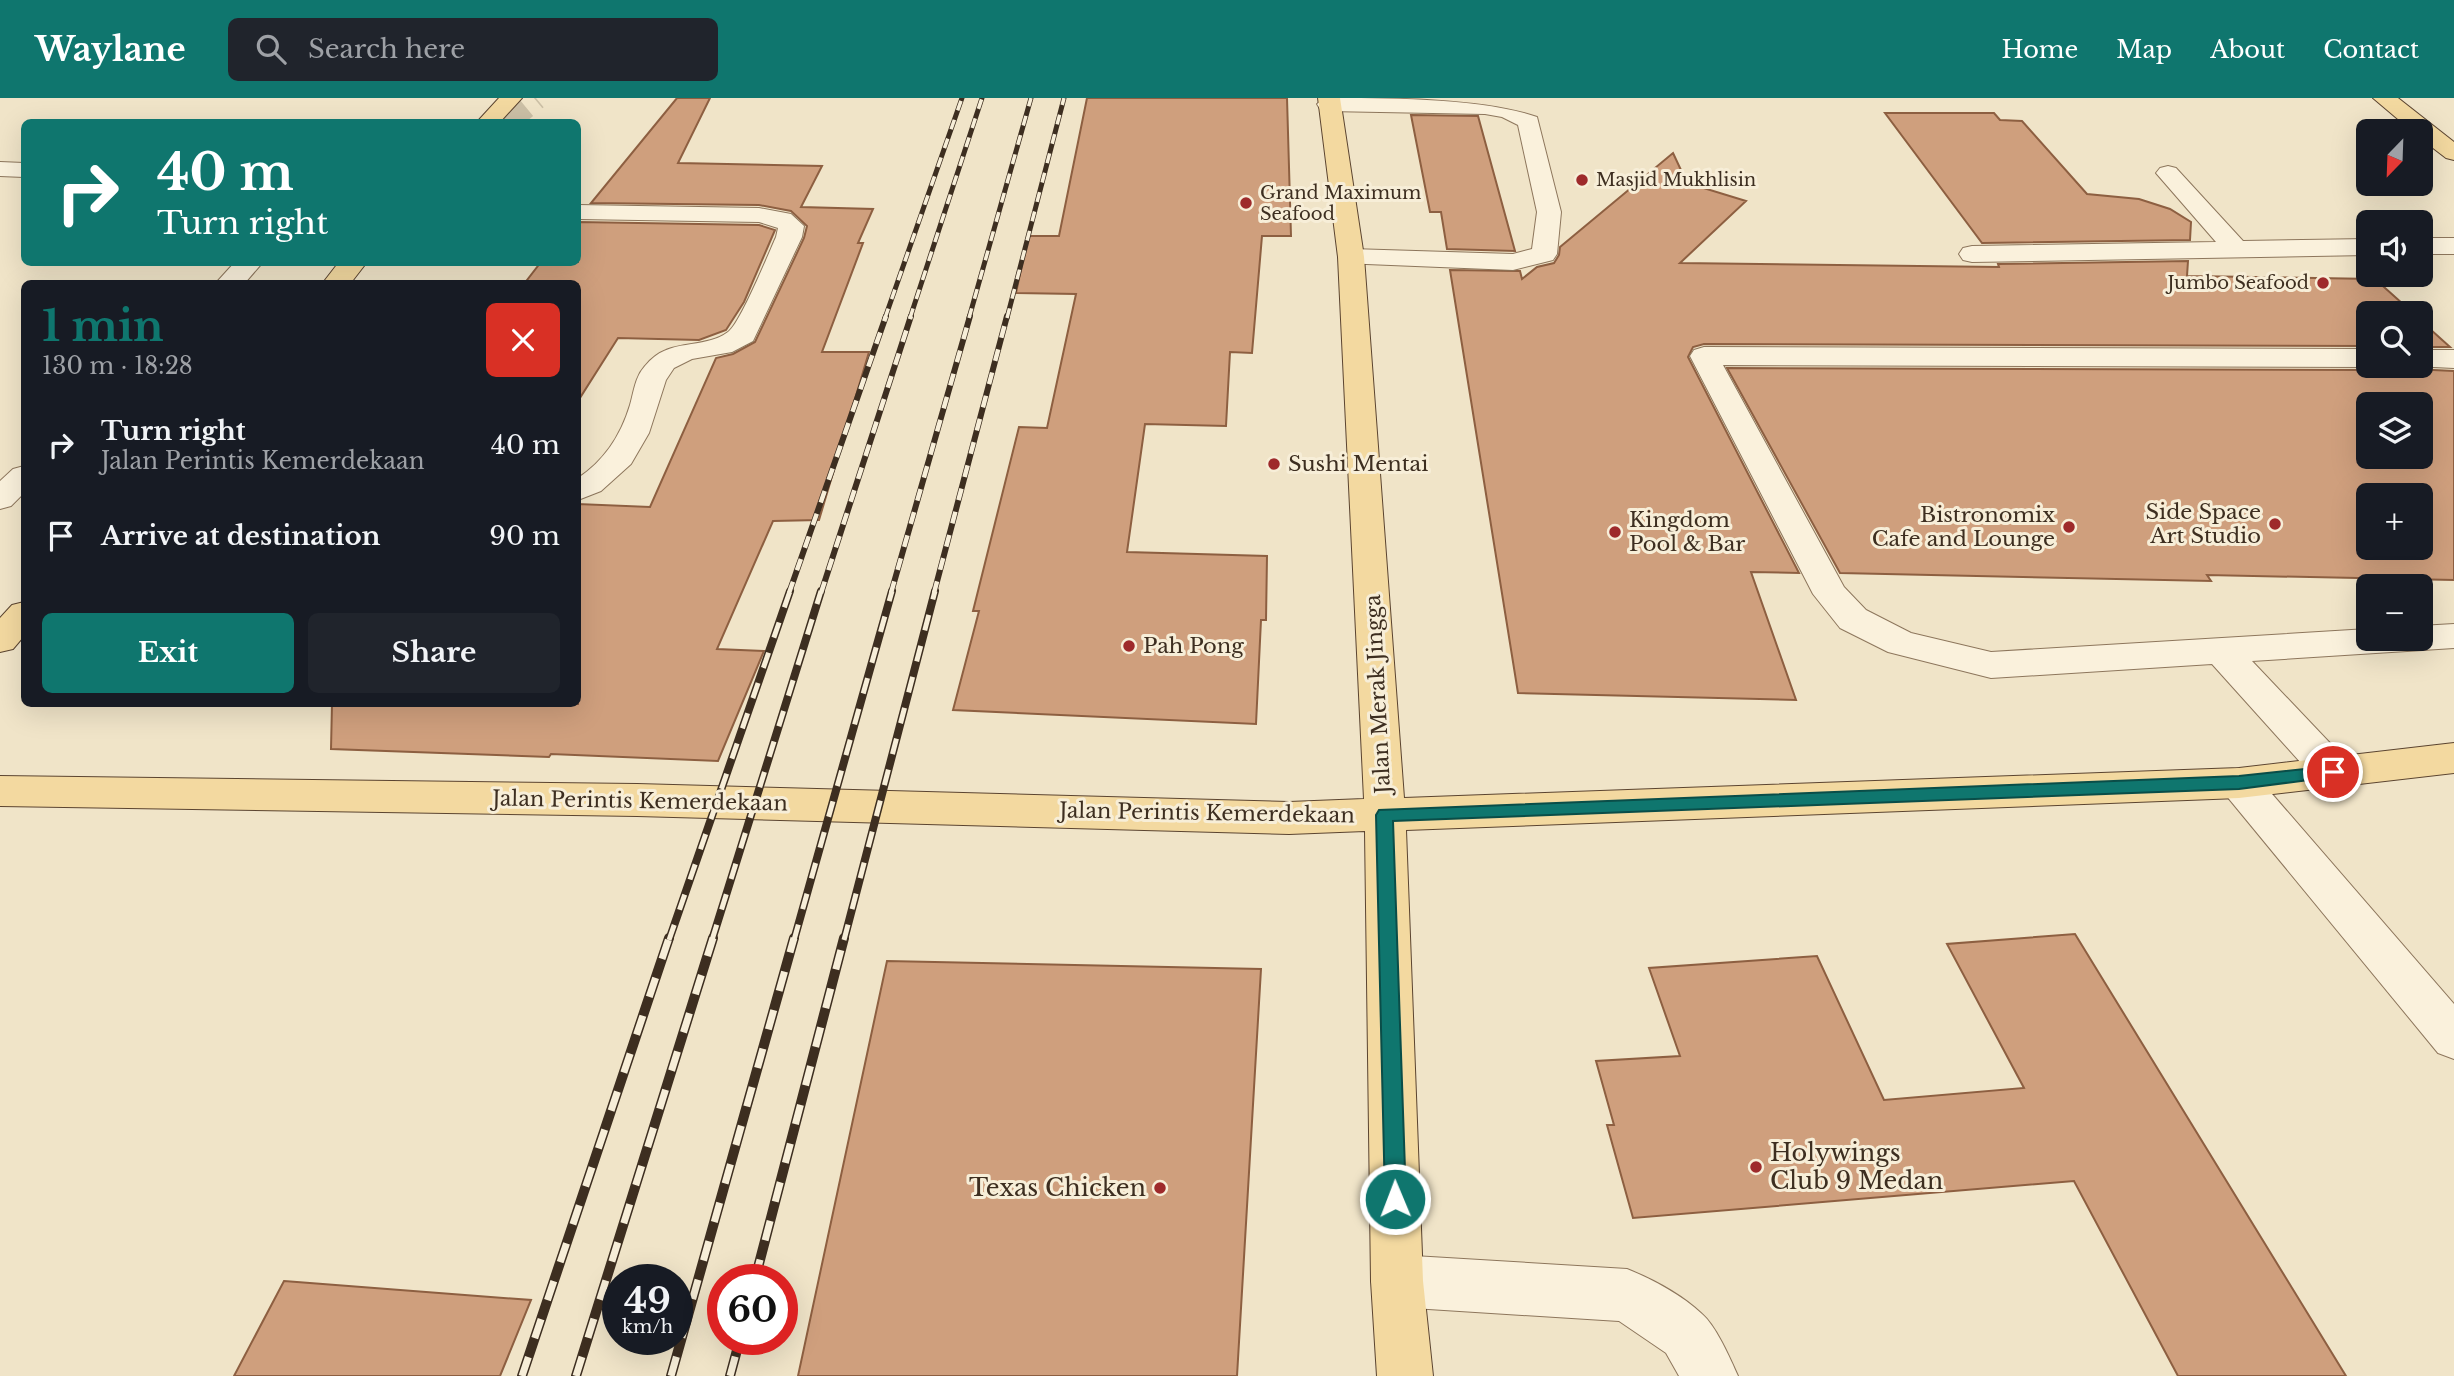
<!DOCTYPE html>
<html lang="en">
<head>
<meta charset="utf-8">
<style>
  body { margin:0; font-family:"Libre Baskerville",serif; background:#20242c; color:#f1f3f6; height:100vh; display:flex; flex-direction:column; font-size:26px; white-space:nowrap }
  * { box-sizing:border-box; margin:0 }
  p { font-size:23px; color:#9ea1a6 }
  .icon { flex:none; width:38px; height:38px; fill:none; stroke:currentColor; stroke-width:2; stroke-linecap:round; stroke-linejoin:round }
  .map { position:relative; flex:1; overflow:hidden }
  .sheet { position:absolute; left:21px; top:182px; width:560px; height:427px; display:flex; flex-direction:column; background:#171b24; border-radius:10px; box-shadow:0 7px 28px #0002 }
  .sheet>* { flex:none }
  .hud { position:absolute; left:21px; top:21px; width:560px; height:147px; border-radius:10px; box-shadow:0 7px 28px #0002; background:#0f766e; color:#fff; overflow:hidden }
  .needle { width:46px; rotate:203deg }
  .controls { position:absolute; left:2356px; top:21px; display:grid; gap:14px }
  .controls a { display:grid; place-items:center; width:77px; height:77px; border-radius:10px; background:#171b24; box-shadow:0 7px 28px #0002; font-size:35px }
  .speed { position:absolute; left:602px; top:1166px; display:flex; gap:14px; font-size:35px; font-weight:700; text-align:center }
  .speed>* { display:grid; place-content:center; width:91px; height:91px; border-radius:50%; background:#171b24; box-shadow:0 7px 28px #0002; line-height:1 }
  .speed small { font-size:18px; font-weight:400 }
  .speed .limit { border:10px solid #d22; background:#fff; color:#111 }
  .pin { position:absolute; display:grid; place-items:center; width:60px; height:60px; color:#fff; margin:-30px; border:4px solid #fff; border-radius:50%; box-shadow:0 2px 7px #0007 }
  .me { position:absolute; width:77px; margin:-38px; rotate:359deg; stroke-linejoin:round; filter:drop-shadow(0 0 5px #0008) }
  .turn { display:flex; align-items:center; gap:24px; height:147px; padding:0 21px; font-size:32px }
  .turn .icon { width:91px; height:91px; stroke-width:2.5 }
  .turn b { display:block; font-size:49px; line-height:60px }
  .round { display:grid; place-items:center; flex:none; width:74px; height:74px; border-radius:10px; background:#20242c }
  .headline { display:flex; align-items:center; justify-content:space-between; height:119px; padding:0 21px }
  h1 { font-size:42px; font-weight:700; line-height:52px; color:#0f766e }
  .cta { display:flex; gap:14px; margin-top:auto; padding:14px 21px }
  .cta a { flex:1; height:80px; border-radius:10px; background:#0f766e; color:#fff; font-size:28px; font-weight:700; line-height:80px; text-align:center }
  .cta a+a { background:#20242c; color:#f1f3f6 }
  ul { padding:0; list-style:none }
  li { display:flex; align-items:center; gap:21px; height:91px; padding:0 21px }
  li div { flex:1 }
  li b { display:block; font-size:26px }
  li em { font-style:normal }
  header { display:flex; align-items:center; gap:42px; box-sizing:border-box; height:98px; padding:0 35px; background:#0f766e; color:#fff }
  header strong { font-size:33px }
  nav { display:flex; gap:38px; margin-inline-start:auto; font-size:24px }
  .search { width:490px; height:63px; background:#20242c; display:flex; align-items:center; gap:18px; box-sizing:border-box; padding:0 24px; border-radius:10px; color:#9ea1a6; font-size:26px }
  .map>svg:first-child { display:block }
  .building { fill:#cf9f7d; stroke:#8d5f41; stroke-width:2; fill-rule:evenodd }
  .lines { fill:none; stroke-linecap:round; stroke-linejoin:round }
  .major-tunnel { stroke:#ccc0a6; stroke-width:24; stroke-dasharray:24 12; stroke-linecap:butt }
  .minor-casing { stroke:#8d765c; stroke-width:2 }
  .major-casing { stroke:#5b4430; stroke-width:2 }
  .minor { fill:#faf1dc; fill-rule:evenodd }
  .major { fill:#f3d9a0; fill-rule:evenodd }
  .rail-far3-casing { stroke:#3d2e20; stroke-width:5 }
  .rail-far2-casing { stroke:#3d2e20; stroke-width:6 }
  .rail-far1-casing { stroke:#3d2e20; stroke-width:8 }
  .rail-casing { stroke:#3d2e20; stroke-width:10 }
  .rail-far3 { stroke:#f7eed8; stroke-width:3.5; stroke-dasharray:10; stroke-linecap:butt }
  .rail-far2 { stroke:#f7eed8; stroke-width:4.5; stroke-dasharray:12; stroke-linecap:butt }
  .rail-far1 { stroke:#f7eed8; stroke-width:5; stroke-dasharray:16; stroke-linecap:butt }
  .rail { stroke:#f7eed8; stroke-width:7; stroke-dasharray:20; stroke-linecap:butt }
  .route { fill:#0f766e; stroke:#0a4d48; stroke-width:2 }
  .poi-dot { fill:#9e2a2b; stroke:#f7eed8; stroke-width:2.5 }
  .labels { text-anchor:middle; stroke-width:6; stroke-linejoin:round; paint-order:stroke }
  .far-poi-label { font-size:18px; fill:#3d2e20; stroke:#f7eed8; text-anchor:start }
  .poi-label { font-size:21px; fill:#3d2e20; stroke:#f7eed8; text-anchor:start }
  .street-label { font-size:21px; fill:#3d2e20; stroke:#f7eed8 }
  .near-poi-label { font-size:24px; fill:#3d2e20; stroke:#f7eed8; text-anchor:start }
</style>
</head>
<body>
<header>
<strong>Waylane</strong>
<div class="search"><svg class="icon" aria-label="search" viewBox="0 0 24 24"><circle cx="10" cy="10" r="6"/><path d="M15 15l6 6"/></svg>Search here</div>
<nav><a>Home</a><a>Map</a><a>About</a><a>Contact</a></nav>
</header>
<div class="map">
<svg width="2454" height="1278" viewBox="0 0 2454 1278">
  <rect width="100%" height="100%" fill="#f0e4c8"/>
  <!-- building -->
  <path class="building" d="M 677,0 L 710,0 L 678,65 L 822,68 L 801,109 L 873,111 L 858,145 L 863,145 L 822,254 L 869,254 L 819,422 L 773,423 L 717,551 L 764,553 L 718,663 L 551,656 L 549,659 L 331,651 L 332,606 L 578,606 L 578,406 L 650,409 L 716,260 L 733,256 L 755,244 L 804,140 L 807,128 L 791,113 L 759,107 L 591,105 Z
    M 1087,0 L 1287,0 L 1291,138 L 1262,138 L 1252,255 L 1230,254 L 1226,328 L 1145,326 L 1127,454 L 1267,458 L 1266,522 L 1261,522 L 1256,626 L 953,612 L 979,513 L 973,513 L 1019,329 L 1047,330 L 1076,196 L 1016,195 L 1028,138 L 1059,138 Z
    M 1885,15 L 1994,15 L 2000,22 L 2022,23 L 2087,96 L 2139,101 L 2170,111 L 2191,124 L 2190,142 L 1982,145 Z
    M 1411,17 L 1478,18 L 1515,153 L 1447,151 L 1441,114 L 1430,114 Z
    M 1673,55 L 1687,85 L 1746,103 L 1680,165 L 1999,169 L 1998,166 L 2188,163 L 2187,178 L 2375,181 L 2413,215 L 2368,215 L 2368,248 L 1704,246 L 1693,249 L 1688,259 L 1799,475 L 1751,474 L 1796,602 L 1518,595 L 1450,172 L 1520,173 L 1522,181 L 1537,169 L 1554,165 L 1559,157 L 1560,149 Z
    M 578,124 L 759,127 L 775,132 L 744,204 L 726,232 L 699,242 L 618,240 L 578,303 L 578,186 L 524,186 L 541,164 L 578,164 Z
    M 2420,222 L 2450,249 L 2420,249 Z
    M 2374,268 L 2410,268 L 2413,271 L 2454,273 L 2454,482 L 2207,477 L 2211,483 L 1840,475 L 1727,270 L 2368,272 ZM 2368,306 L 2420,306 L 2420,359 L 2368,359 ZM 2368,397 L 2420,397 L 2420,450 L 2368,450 Z
    M 2075,836 L 2346,1278 L 2178,1278 L 2074,1083 L 1633,1120 L 1607,1027 L 1614,1027 L 1596,963 L 1680,958 L 1649,870 L 1817,858 L 1884,1002 L 2024,990 L 1947,846 Z
    M 887,863 L 1261,871 L 1237,1278 L 798,1278 Z
    M 284,1183 L 531,1202 L 500,1278 L 234,1278 Z"/>
  <g class="lines">
    <!-- major-tunnel -->
    <path class="major-tunnel" d="M 507,24 L 536,0"/>
    <defs>
      <path id="minor" d="M 1325,0 C 1388,0 1482,0 1537,19 L 1561,114 L 1557,156 L 1553,162 L 1513,172 L 1342,165 L 1338,159 L 1342,153 L 1351,151 L 1513,156 L 1532,151 L 1537,114 L 1518,27 L 1502,19 L 1485,16 L 1328,13 L 1320,11 L 1317,6 Z
        M 0,64 L 24,65 L 24,79 L 0,78 Z
        M 2168,68 L 2176,70 L 2243,143 L 2368,141 L 2368,157 L 1972,164 L 1963,162 L 1959,156 L 1963,150 L 1972,148 L 2216,144 L 2156,75 L 2160,70 Z
        M 578,107 L 759,110 L 791,116 L 804,128 L 802,139 L 753,243 L 732,254 L 692,261 L 674,270 L 666,282 L 649,335 L 631,366 L 601,393 L 578,402 L 578,380 C 604,363 621,337 630,307 C 634,293 635,279 645,268 C 669,238 702,253 728,234 C 740,226 768,157 776,139 L 778,130 L 759,124 L 578,121 Z
        M 2420,140 L 2454,140 L 2454,156 L 2420,156 Z
        M 235,164 L 263,164 L 244,186 L 215,186 Z
        M 1704,249 L 2368,251 L 2368,268 L 2371,268 L 2368,269 L 1723,267 L 1844,489 L 1866,512 L 1911,535 L 1991,554 L 2368,531 L 2368,541 L 2420,541 L 2420,528 L 2454,526 L 2454,550 L 2252,563 L 2347,663 L 2353,674 L 2347,685 L 2333,689 L 2319,685 L 2212,566 L 1991,580 L 1888,554 L 1840,530 L 1813,496 L 1690,258 L 1694,252 Z
        M 2420,252 L 2454,252 L 2454,270 L 2413,268 L 2420,268 Z
        M 24,368 L 24,395 L 11,408 L 0,411 L 0,383 L 13,371 Z
        M 2239,670 L 2253,674 L 2454,906 L 2454,961 L 2438,955 L 2225,696 L 2219,685 L 2225,674 Z
        M 1397,1157 L 1627,1171 C 1652,1181 1682,1197 1702,1216 C 1716,1228 1730,1260 1738,1278 L 1679,1278 L 1666,1255 L 1619,1223 L 1397,1209 L 1378,1202 L 1371,1183 L 1378,1164 Z"/>
      <path id="major" d="M 499,0 L 522,0 L 500,24 L 477,24 Z
        M 1318,0 L 1340,0 L 1364,159 L 1404,700 L 2239,670 L 2454,645 L 2454,675 L 2239,700 L 1406,732 L 1423,1183 L 1433,1278 L 1377,1278 L 1371,1183 L 1365,733 L 1289,736 L 637,718 L 0,708 L 0,678 L 637,686 L 1289,704 L 1364,701 L 1338,159 Z
        M 2373,0 L 2398,0 L 2454,44 L 2454,62 L 2446,60 L 2420,40 L 2420,33 L 2412,33 Z
        M 339,164 L 367,164 L 350,186 L 322,186 Z
        M 24,504 L 24,538 L 13,551 L 0,554 L 0,520 L 12,507 Z"/>
    </defs>
    <!-- minor casing -->
    <use href="#minor" class="minor-casing"/>
    <!-- major casing -->
    <use href="#major" class="major-casing"/>
    <!-- minor -->
    <use href="#minor" class="minor"/>
    <!-- major -->
    <use href="#major" class="major"/>
    <defs>
      <path id="rail-far3" d="M 885,220 L 962,0
        M 910,220 L 982,0
        M 969,220 L 1031,0
        M 1007,220 L 1064,0"/>
      <path id="rail-far2" d="M 789,495 L 886,218
        M 821,495 L 911,218
        M 891,495 L 970,218
        M 934,495 L 1007,218"/>
      <path id="rail-far1" d="M 669,842 L 790,493
        M 712,842 L 821,493
        M 794,842 L 892,493
        M 844,842 L 935,493"/>
      <path id="rail" d="M 755,1181 L 844,840
        M 522,1278 L 669,840
        M 576,1278 L 713,840
        M 671,1278 L 794,840
        M 730,1278 L 740,1241"/>
    </defs>
    <!-- rail-far3 casing -->
    <use href="#rail-far3" class="rail-far3-casing"/>
    <!-- rail-far2 casing -->
    <use href="#rail-far2" class="rail-far2-casing"/>
    <!-- rail-far1 casing -->
    <use href="#rail-far1" class="rail-far1-casing"/>
    <!-- rail casing -->
    <use href="#rail" class="rail-casing"/>
    <!-- rail-far3 -->
    <use href="#rail-far3" class="rail-far3"/>
    <!-- rail-far2 -->
    <use href="#rail-far2" class="rail-far2"/>
    <!-- rail-far1 -->
    <use href="#rail-far1" class="rail-far1"/>
    <!-- rail -->
    <use href="#rail" class="rail"/>
  </g>
  <!-- route -->
  <path class="route" d="M 2333,668 L 2339,670 L 2341,674 L 2339,678 L 2239,691 L 1393,723 L 1406,1101 L 1402,1108 L 1395,1111 L 1388,1108 L 1385,1101 L 1376,717 L 1379,712 L 2239,678 Z"/>
  <!-- markers -->
  <g class="poi-dot">
    <circle cx="1582" cy="82" r="7"/>
    <circle cx="1246" cy="105" r="7"/>
    <circle cx="2323" cy="185" r="7"/>
    <circle cx="1274" cy="366" r="7"/>
    <circle cx="2275" cy="426" r="7"/>
    <circle cx="2069" cy="429" r="7"/>
    <circle cx="1615" cy="434" r="7"/>
    <circle cx="1129" cy="548" r="7"/>
    <circle cx="1756" cy="1069" r="7"/>
    <circle cx="1160" cy="1090" r="7"/>
  </g>
  <g class="labels">
    <!-- far-poi labels -->
    <g class="far-poi-label">
      <text x="1596" y="88">Masjid Mukhlisin</text>
      <text x="1260" y="101">Grand Maximum<tspan x="1260" dy="21">Seafood</tspan></text>
      <text x="2309" y="191" text-anchor="end">Jumbo Seafood</text>
    </g>
    <!-- poi labels -->
    <g class="poi-label">
      <text x="1288" y="373">Sushi Mentai</text>
      <text x="2261" y="421" text-anchor="end">Side Space<tspan x="2261" dy="24">Art Studio</tspan></text>
      <text x="2055" y="424" text-anchor="end">Bistronomix<tspan x="2055" dy="24">Cafe and Lounge</tspan></text>
      <text x="1629" y="429">Kingdom<tspan x="1629" dy="24">Pool &amp; Bar</tspan></text>
      <text x="1143" y="555">Pah Pong</text>
    </g>
    <!-- street labels -->
    <g class="street-label">
      <text transform="translate(1378 596) rotate(-93)" y="7">Jalan Merak Jingga</text>
      <text transform="translate(640 703) rotate(1)" y="7">Jalan Perintis Kemerdekaan</text>
      <text transform="translate(1207 715) rotate(1)" y="7">Jalan Perintis Kemerdekaan</text>
    </g>
    <!-- near-poi labels -->
    <g class="near-poi-label">
      <text x="1770" y="1063">Holywings<tspan x="1770" dy="28">Club 9 Medan</tspan></text>
      <text x="1146" y="1098" text-anchor="end">Texas Chicken</text>
    </g>
  </g>
</svg>
<div class="controls">
<a><svg class="needle" viewBox="-14 -14 28 28"><path d="M0-13l5 13h-10z" fill="#e53935"/><path d="M0 13l5-13h-10z" fill="#9ea1a6"/></svg></a>
<a><svg class="icon" aria-label="sound" viewBox="0 0 24 24"><path d="M4 9h4l5-4v14l-5-4H4zM17 9q2 3 0 6"/></svg></a>
<a><svg class="icon" aria-label="search" viewBox="0 0 24 24"><circle cx="10" cy="10" r="6"/><path d="M15 15l6 6"/></svg></a>
<a><svg class="icon" aria-label="layers" viewBox="0 0 24 24"><path d="M12 4l9 5-9 5-9-5zM3 14l9 5 9-5"/></svg></a>
<a>+</a>
<a>−</a>
</div>
<div class="speed"><div>49<small>km/h</small></div><div class="limit">60</div></div>
<div class="pin" style="left:2333px;top:674px;background:#d93025"><svg class="icon" aria-label="arrive" viewBox="0 0 24 24"><path d="M6 21V4h12l-3 4 3 4H6"/></svg></div>
<svg class="me" style="left:1395px;top:1101px" viewBox="-20 -20 40 40"><circle r="17" fill="#0f766e" stroke="#fff" stroke-width="3"/><path d="M0-11L8 9 0 5-8 9z" fill="#fff"/></svg>
<div class="hud">
<div class="turn"><svg class="icon" aria-label="right" viewBox="0 0 24 24"><path d="M7 20v-9h11M14 6l5 5-5 5"/></svg><div><b>40 m</b>Turn right</div></div>
</div>
<section class="sheet">
<div class="headline"><div><h1>1 min</h1><p>130 m · 18:28</p></div><a class="round" style="background:#d93025;color:#fff"><svg class="icon" aria-label="close" viewBox="0 0 24 24"><path d="M6 6l12 12M18 6L6 18"/></svg></a></div>
<ul>
<li><svg class="icon" aria-label="right" viewBox="0 0 24 24"><path d="M7 20v-9h11M14 6l5 5-5 5"/></svg><div><b>Turn right</b><p>Jalan Perintis Kemerdekaan</p></div><em>40 m</em></li>
<li><svg class="icon" aria-label="arrive" viewBox="0 0 24 24"><path d="M6 21V4h12l-3 4 3 4H6"/></svg><div><b>Arrive at destination</b></div><em>90 m</em></li>
</ul>
<div class="cta"><a>Exit</a><a>Share</a></div>
</section>
</div>
</body>
</html>
